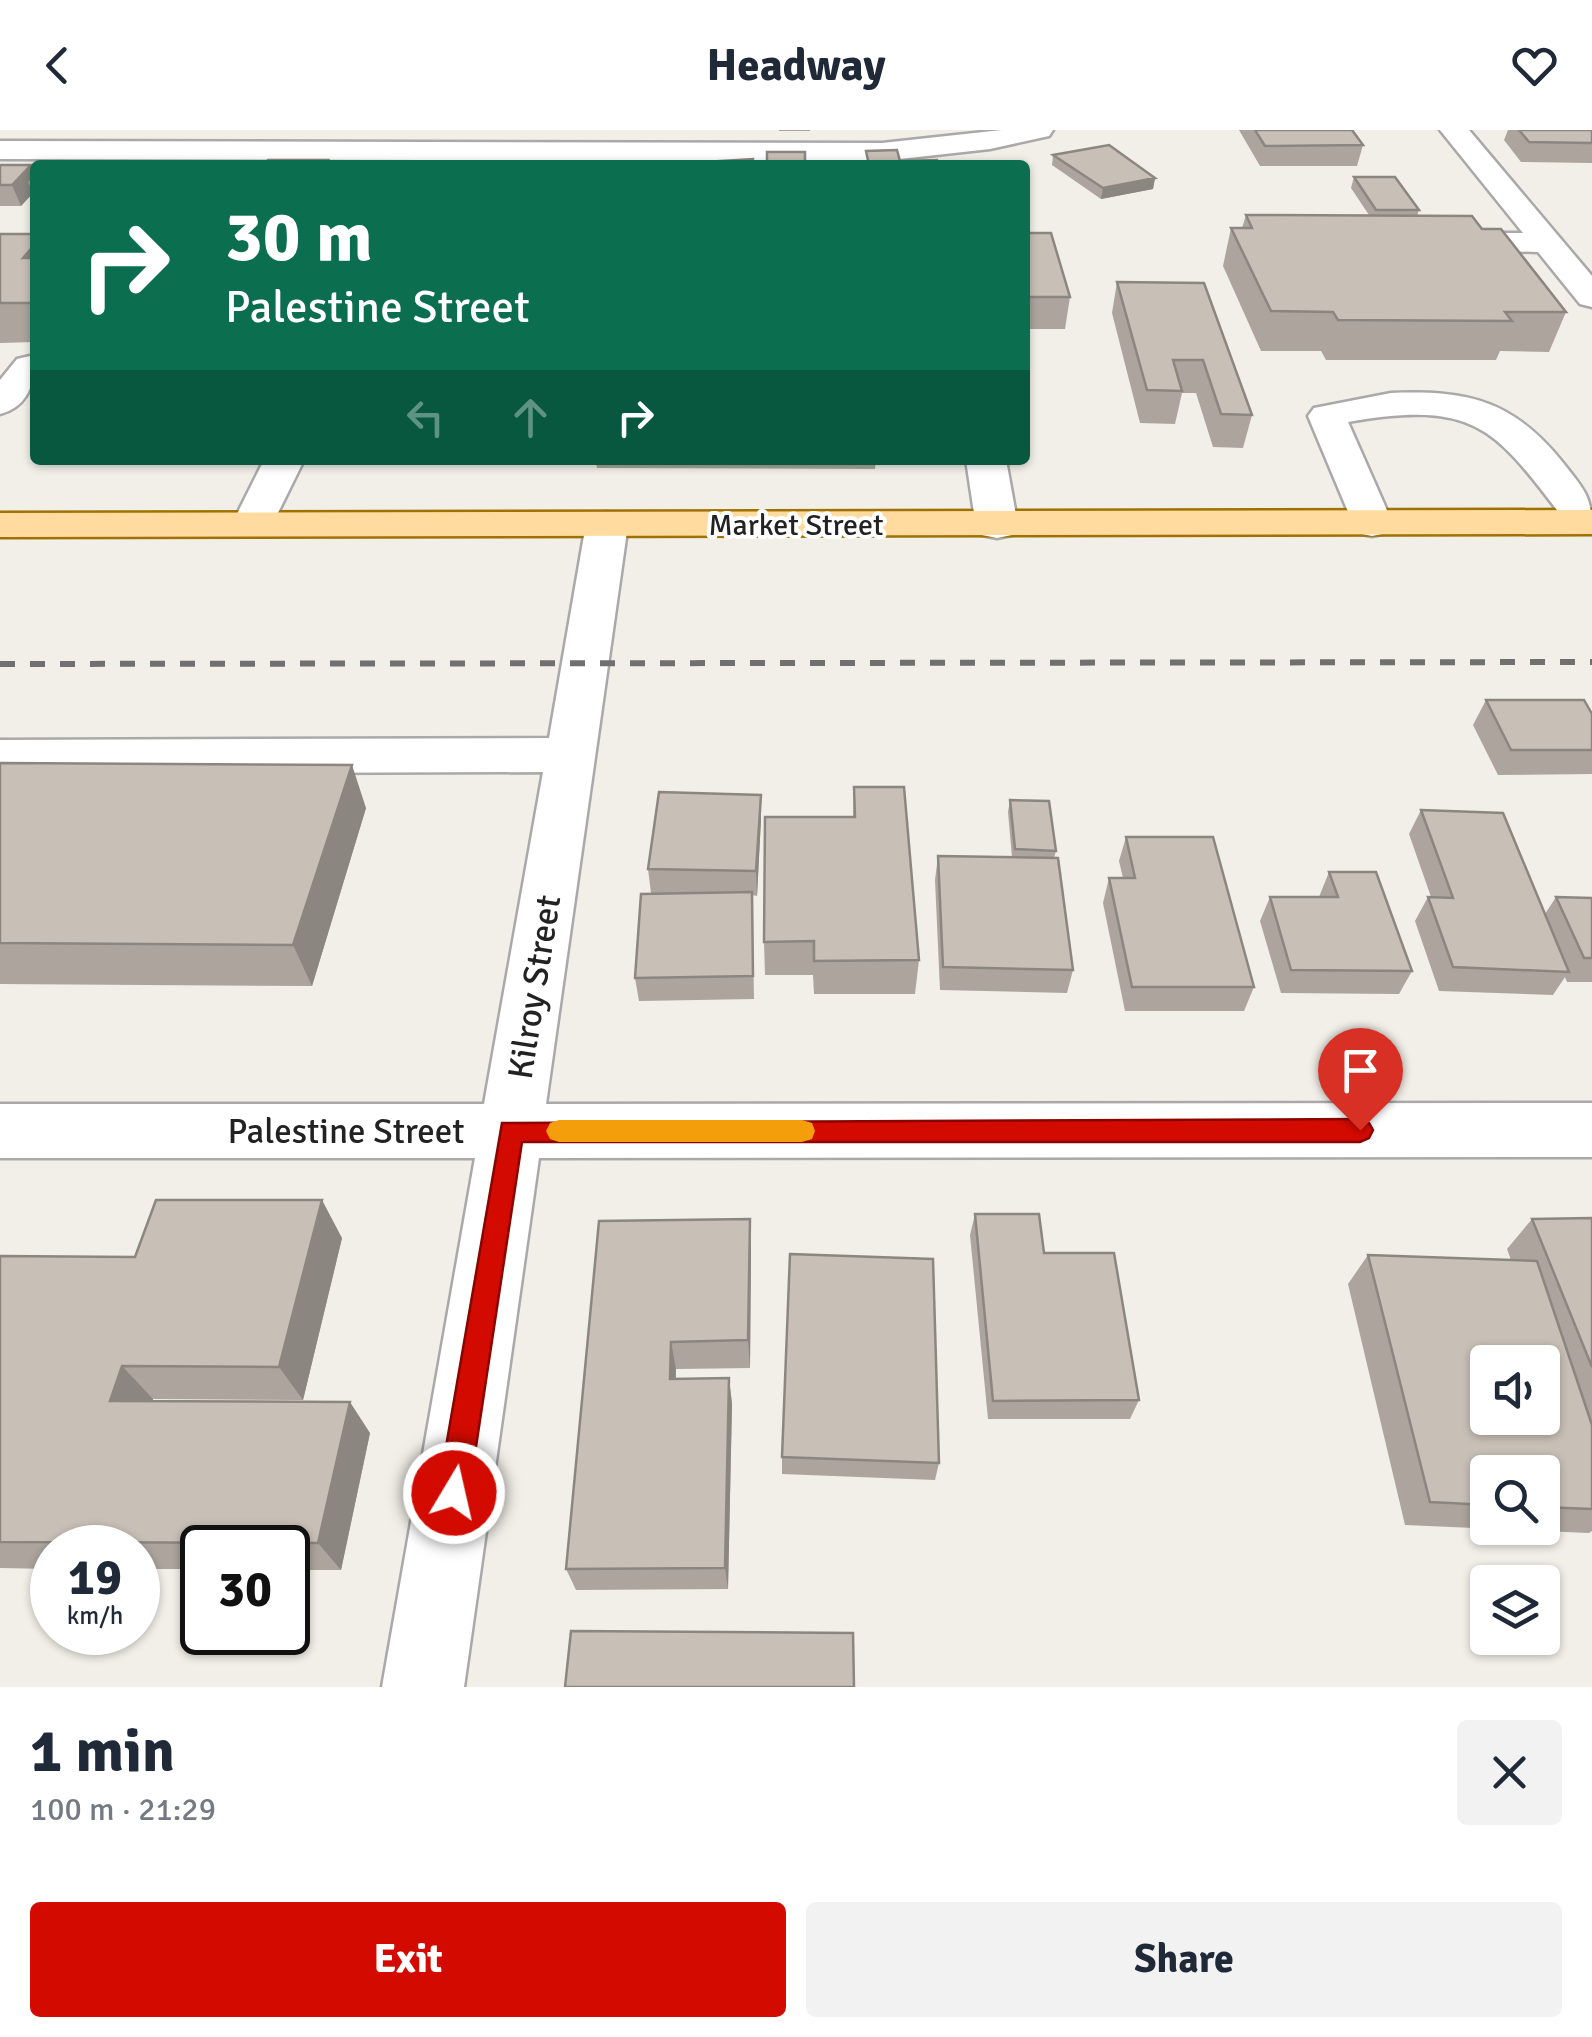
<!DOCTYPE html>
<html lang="en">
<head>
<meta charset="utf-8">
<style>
  body { margin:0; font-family:Signika,sans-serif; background:#f2f2f3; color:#1f2937; height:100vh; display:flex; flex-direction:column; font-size:38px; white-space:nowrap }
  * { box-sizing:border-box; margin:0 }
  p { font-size:32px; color:#747a83 }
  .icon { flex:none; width:55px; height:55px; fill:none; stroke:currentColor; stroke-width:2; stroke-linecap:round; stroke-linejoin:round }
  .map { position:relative; height:1557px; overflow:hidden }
  .details { display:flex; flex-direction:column; background:#fff; flex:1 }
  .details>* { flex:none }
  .banner { position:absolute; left:30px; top:30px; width:1000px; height:305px; border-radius:10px; box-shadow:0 2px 8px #0004; background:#0b6e4f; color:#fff; overflow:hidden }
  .fabs { position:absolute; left:1470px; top:1215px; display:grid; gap:20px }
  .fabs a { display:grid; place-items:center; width:90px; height:90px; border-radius:10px; background:#fff; box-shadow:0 2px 8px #0004; font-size:50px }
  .speed { position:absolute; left:30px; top:1395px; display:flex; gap:20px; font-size:50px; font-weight:700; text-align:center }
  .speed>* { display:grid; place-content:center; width:130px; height:130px; border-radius:50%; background:#fff; box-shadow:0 2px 8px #0004; line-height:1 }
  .speed small { font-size:25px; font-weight:400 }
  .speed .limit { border:5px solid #111; border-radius:15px; background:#fff; color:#111 }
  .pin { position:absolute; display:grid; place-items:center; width:85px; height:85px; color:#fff; margin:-102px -42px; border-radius:50% 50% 50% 0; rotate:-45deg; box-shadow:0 0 10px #0007 }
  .pin .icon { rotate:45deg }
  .me { position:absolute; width:110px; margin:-55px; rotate:9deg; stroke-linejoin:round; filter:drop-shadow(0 0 8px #0008) }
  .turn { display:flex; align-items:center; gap:35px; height:210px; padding:0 30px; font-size:45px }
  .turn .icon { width:130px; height:130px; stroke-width:2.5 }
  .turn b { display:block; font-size:70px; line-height:85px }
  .lanes { display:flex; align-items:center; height:95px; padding:0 30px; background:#0003; justify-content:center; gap:50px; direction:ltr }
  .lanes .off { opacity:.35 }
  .round { display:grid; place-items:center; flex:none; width:105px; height:105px; border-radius:10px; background:#f2f2f3 }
  .overview { display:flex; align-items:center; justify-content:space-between; height:170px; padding:0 30px }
  h1 { font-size:60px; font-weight:700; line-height:75px }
  .primary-button { display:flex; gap:20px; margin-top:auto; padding:20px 30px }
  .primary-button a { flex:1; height:115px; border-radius:10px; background:#d30a00; color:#fff; font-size:40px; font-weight:700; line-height:115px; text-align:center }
  .primary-button a+a { background:#f2f2f3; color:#1f2937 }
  header { display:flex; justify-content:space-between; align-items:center; height:130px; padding:0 30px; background:#fff; font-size:45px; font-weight:700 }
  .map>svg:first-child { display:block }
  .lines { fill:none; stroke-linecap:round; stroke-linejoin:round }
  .minor-casing { stroke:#a9a9a9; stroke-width:5 }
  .major-casing { stroke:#9f7200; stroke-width:5 }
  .minor { fill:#fff; fill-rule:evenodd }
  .major { fill:#ffdba0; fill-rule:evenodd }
  .rail { stroke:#707070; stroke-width:6; stroke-dasharray:15 15; stroke-linecap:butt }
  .wall { fill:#aca49d; fill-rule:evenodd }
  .shaded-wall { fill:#8c8680 }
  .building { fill:#c8bfb7; stroke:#8c8680; stroke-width:2.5; fill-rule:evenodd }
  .route { fill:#d30a00; stroke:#890600; stroke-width:2.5 }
  .slow { fill:#f59e0b }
  .labels { text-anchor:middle; stroke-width:8; stroke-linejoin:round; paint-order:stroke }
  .far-street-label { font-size:30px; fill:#222; stroke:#fff }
  .street-label { font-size:35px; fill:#222; stroke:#fff }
</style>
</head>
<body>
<header><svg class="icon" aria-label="back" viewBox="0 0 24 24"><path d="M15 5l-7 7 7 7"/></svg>Headway<svg class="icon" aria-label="heart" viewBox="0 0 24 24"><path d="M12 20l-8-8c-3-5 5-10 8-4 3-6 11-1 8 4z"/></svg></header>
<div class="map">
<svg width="1592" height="1557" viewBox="0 0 1592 1557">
  <rect width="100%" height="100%" fill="#f2efe8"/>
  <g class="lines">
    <defs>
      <path id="minor" d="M 1002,0 L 1053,0 L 1049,6 L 990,19 L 882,31 L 0,29 L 0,11 L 882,13 Z
        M 1440,0 L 1469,0 L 1592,146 L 1592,177 L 1580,174 L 1538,122 L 1428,119 L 1423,112 L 1439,103 L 1523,103 Z
        M 30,226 L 35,227 C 35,253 28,277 0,284 L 0,250 L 17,229 Z
        M 1391,263 C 1470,260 1514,271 1564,334 C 1586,362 1592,367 1592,403 L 1573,401 C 1497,303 1483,268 1348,292 L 1393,394 L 1387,403 L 1372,406 L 1357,403 L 1308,286 L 1314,278 Z
        M 264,330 L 304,330 L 268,403 L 253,406 L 238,403 L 232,394 Z
        M 966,330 L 1006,330 L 1018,396 L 1012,405 L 997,408 L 982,405 L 976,396 Z
        M 607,382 L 622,385 L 628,394 L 546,974 L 1592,973 L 1592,1027 L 539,1028 L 464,1557 L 382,1557 L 475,1028 L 0,1028 L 0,974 L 484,974 L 543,642 L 0,644 L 0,610 L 549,608 L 586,394 L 592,385 Z"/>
      <path id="major" d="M 1592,380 L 1592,404 L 0,407 L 0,383 Z"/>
    </defs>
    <!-- minor casing -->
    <use href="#minor" class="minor-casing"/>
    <!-- major casing -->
    <use href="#major" class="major-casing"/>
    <!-- minor -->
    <use href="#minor" class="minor"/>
    <!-- major -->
    <use href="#major" class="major"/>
    <!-- rail -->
    <path class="rail" d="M 0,534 L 1592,532"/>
  </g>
  <!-- wall -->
  <path class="wall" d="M 779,0 L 810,0 L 810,1 L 779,1 Z
    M 1239,0 L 1352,0 L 1363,15 L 1357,36 L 1260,36 Z
    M 1508,0 L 1592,0 L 1592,33 L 1521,32 L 1504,10 Z
    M 1053,25 L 1155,48 L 1153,59 L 1101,69 L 1052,35 Z
    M 0,35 L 31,35 L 35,45 L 35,68 L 33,63 L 21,76 L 0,76 Z
    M 1354,47 L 1419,80 L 1417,86 L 1482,99 L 1566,182 L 1549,222 L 1500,221 L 1496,230 L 1326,230 L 1321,221 L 1261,221 L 1223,136 L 1231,98 L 1242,98 L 1246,85 L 1369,85 L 1351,58 Z
    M 1025,103 L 1070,167 L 1065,199 L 1025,199 Z
    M 0,104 L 35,104 L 35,212 L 0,213 Z
    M 1117,152 L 1204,153 L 1252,285 L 1243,318 L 1213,317 L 1196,263 L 1182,263 L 1175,294 L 1140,293 L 1112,183 Z
    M 596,330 L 876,330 L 875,339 L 597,338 Z
    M 1486,570 L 1592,584 L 1592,644 L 1498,645 L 1473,595 Z
    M 0,633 L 366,678 L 312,856 L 0,854 Z
    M 854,657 L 919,830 L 915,864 L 814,864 L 813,845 L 765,845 L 764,812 L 853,687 Z
    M 761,665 L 761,689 L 757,766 L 752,765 L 754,869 L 639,871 L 635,848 L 672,764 L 651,763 L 648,739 Z
    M 1010,670 L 1056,721 L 1054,728 L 1073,840 L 1067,863 L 940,860 L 935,750 L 938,726 L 1012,727 L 1008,682 Z
    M 1421,680 L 1545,784 L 1556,767 L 1592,768 L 1592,852 L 1567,852 L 1565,847 L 1553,865 L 1439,861 L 1415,791 L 1428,767 L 1431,767 L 1409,704 Z
    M 1126,707 L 1254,857 L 1244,881 L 1125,881 L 1103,773 L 1109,748 L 1123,748 L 1119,731 Z
    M 1329,742 L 1412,841 L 1399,864 L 1281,863 L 1260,791 L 1270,767 L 1319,767 Z
    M 975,1084 L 1044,1123 L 1139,1270 L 1130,1289 L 988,1289 L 970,1105 Z
    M 1592,1088 L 1592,1401 L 1589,1403 L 1405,1395 L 1348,1154 L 1368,1125 L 1511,1130 L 1507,1119 L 1532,1089 ZM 1488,1342 L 1542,1342 L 1542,1398 L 1488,1398 Z
    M 599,1091 L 751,1119 L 750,1238 L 676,1239 L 676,1248 L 729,1248 L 732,1274 L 728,1459 L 576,1460 L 566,1439 Z
    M 342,1108 L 303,1270 L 153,1269 L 152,1271 L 370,1303 L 341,1440 L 288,1440 L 288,1418 L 202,1418 L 202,1439 L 138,1439 L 138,1418 L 52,1418 L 52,1439 L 0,1438 L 0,1126 L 135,1127 Z
    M 782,1327 L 939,1333 L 935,1350 L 782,1344 Z"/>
  <!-- shaded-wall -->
  <path class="shaded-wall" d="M 31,35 L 35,45 L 28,52 L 33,63 L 21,76 L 12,55 Z
    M 1155,48 L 1153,59 L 1101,69 L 1103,58 Z
    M 35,114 L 35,158 L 23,128 Z
    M 352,635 L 366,678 L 312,856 L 293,815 Z
    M 761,665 L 761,689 L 757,766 L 756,741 Z
    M 322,1070 L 342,1108 L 303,1270 L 279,1237 Z
    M 750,1089 L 751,1119 L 750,1238 L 748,1210 Z
    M 671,1212 L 676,1239 L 674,1275 L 670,1249 Z
    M 122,1236 L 153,1269 L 142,1302 L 110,1271 Z
    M 729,1248 L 732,1274 L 728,1459 L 725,1438 Z
    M 350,1272 L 370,1303 L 341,1440 L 318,1413 Z"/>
  <!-- building -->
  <path class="building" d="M 1255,0 L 1352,0 L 1363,15 L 1265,16 Z
    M 1519,0 L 1592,0 L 1592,13 L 1529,12 Z
    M 1109,15 L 1155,48 L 1103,58 L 1053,25 Z
    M 897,20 L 900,31 L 937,30 L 938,35 L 869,35 L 866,21 Z
    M 767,22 L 805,22 L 805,35 L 767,35 Z
    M 753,29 L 752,35 L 671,35 L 671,34 Z
    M 268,30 L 328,30 L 325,35 L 265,35 Z
    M 46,33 L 144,34 L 143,35 L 44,35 Z
    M 480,33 L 541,33 L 540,35 L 480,35 Z
    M 0,35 L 31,35 L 12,55 L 0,55 Z
    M 1354,47 L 1395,47 L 1419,80 L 1376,80 Z
    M 1246,85 L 1472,86 L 1482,99 L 1501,99 L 1566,182 L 1505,182 L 1512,191 L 1338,190 L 1333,182 L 1271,181 L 1231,98 L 1252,98 Z
    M 1025,103 L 1051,103 L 1070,167 L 1025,167 Z
    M 0,104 L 35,104 L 35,114 L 23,128 L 35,128 L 35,173 L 0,173 Z
    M 1117,152 L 1204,153 L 1252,285 L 1221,284 L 1203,230 L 1173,230 L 1182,261 L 1147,260 Z
    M 1486,570 L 1584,570 L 1592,584 L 1592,620 L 1511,620 Z
    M 0,633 L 352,635 L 293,815 L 0,813 Z
    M 854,657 L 904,657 L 919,830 L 814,831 L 814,811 L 764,812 L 765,687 L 855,687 Z
    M 659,662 L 761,665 L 756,741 L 648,739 Z
    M 1010,670 L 1049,671 L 1056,721 L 1015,719 Z
    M 1421,680 L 1503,683 L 1569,842 L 1453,837 L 1428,767 L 1453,768 Z
    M 1126,707 L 1213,707 L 1254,857 L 1132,857 L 1109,748 L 1135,748 Z
    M 938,726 L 1058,728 L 1073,840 L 943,837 Z
    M 1329,742 L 1376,742 L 1412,841 L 1291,840 L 1270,767 L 1338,767 Z
    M 752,762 L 753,846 L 635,848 L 641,764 Z
    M 1556,767 L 1592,768 L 1592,828 L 1584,828 Z
    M 156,1070 L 322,1070 L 279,1237 L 122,1236 L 110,1271 L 350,1272 L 318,1413 L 0,1412 L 0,1126 L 135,1127 Z
    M 975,1084 L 1039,1084 L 1044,1123 L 1114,1123 L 1139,1270 L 993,1271 Z
    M 1592,1088 L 1592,1237 L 1532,1089 Z
    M 750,1089 L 748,1210 L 671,1212 L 670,1249 L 729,1248 L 725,1438 L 566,1439 L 599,1091 Z
    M 790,1124 L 933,1129 L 939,1333 L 782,1327 Z
    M 1368,1125 L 1537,1131 L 1592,1295 L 1592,1379 L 1542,1377 L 1542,1342 L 1488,1342 L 1488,1375 L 1430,1372 ZM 1488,1232 L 1542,1232 L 1542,1288 L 1488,1288 Z
    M 571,1501 L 853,1503 L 854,1557 L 565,1557 Z"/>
  <!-- route -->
  <path class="route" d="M 1360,989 L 1369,993 L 1373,1000 L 1369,1008 L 1360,1012 L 522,1012 L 469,1363 L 465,1374 L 454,1379 L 442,1374 L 438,1363 L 502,993 Z"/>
  <!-- slow -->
  <path class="slow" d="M 559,990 L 802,990 L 812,993 L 815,1001 L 812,1009 L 802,1012 L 559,1012 L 550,1009 L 546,1001 L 550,993 Z"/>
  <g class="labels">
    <!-- far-street labels -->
    <g class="far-street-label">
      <text x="796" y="405">Market Street</text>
    </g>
    <!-- street labels -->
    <g class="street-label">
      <text transform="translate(534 857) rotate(-81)" y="12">Kilroy Street</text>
      <text x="346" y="1013">Palestine Street</text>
    </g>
  </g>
</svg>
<div class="fabs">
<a><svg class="icon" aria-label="sound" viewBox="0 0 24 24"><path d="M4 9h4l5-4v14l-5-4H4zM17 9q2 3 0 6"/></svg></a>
<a><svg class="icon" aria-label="search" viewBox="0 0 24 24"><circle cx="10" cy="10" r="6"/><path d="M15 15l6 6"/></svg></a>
<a><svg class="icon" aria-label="layers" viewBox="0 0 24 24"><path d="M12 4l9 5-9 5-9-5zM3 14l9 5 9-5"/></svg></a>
</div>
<div class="speed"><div>19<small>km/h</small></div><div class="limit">30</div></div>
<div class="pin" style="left:1360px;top:1000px;background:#d93025"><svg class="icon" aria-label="arrive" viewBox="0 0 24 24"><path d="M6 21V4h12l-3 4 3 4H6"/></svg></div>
<svg class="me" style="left:454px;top:1363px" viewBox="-20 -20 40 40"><circle r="17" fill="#d30a00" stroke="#fff" stroke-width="3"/><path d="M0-11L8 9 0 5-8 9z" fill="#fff"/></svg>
<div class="banner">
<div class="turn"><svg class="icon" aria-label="right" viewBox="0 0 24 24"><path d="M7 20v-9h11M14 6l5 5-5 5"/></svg><div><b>30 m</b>Palestine Street</div></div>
<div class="lanes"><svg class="icon off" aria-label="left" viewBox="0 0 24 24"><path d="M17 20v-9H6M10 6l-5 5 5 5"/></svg><svg class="icon off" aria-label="ahead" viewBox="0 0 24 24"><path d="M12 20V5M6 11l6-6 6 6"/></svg><svg class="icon" aria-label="right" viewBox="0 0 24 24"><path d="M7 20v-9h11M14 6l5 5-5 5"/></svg></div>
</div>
</div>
<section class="details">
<div class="overview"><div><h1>1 min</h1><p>100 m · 21:29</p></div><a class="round"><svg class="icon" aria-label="close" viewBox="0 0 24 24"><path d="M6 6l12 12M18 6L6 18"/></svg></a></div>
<div class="primary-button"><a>Exit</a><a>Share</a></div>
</section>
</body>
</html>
